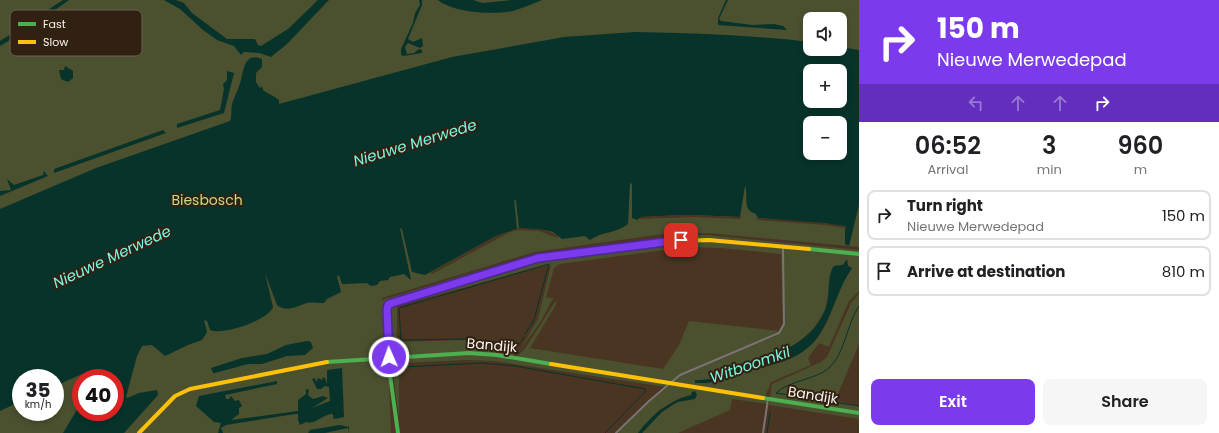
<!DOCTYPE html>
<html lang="en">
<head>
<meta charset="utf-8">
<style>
  body { margin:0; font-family:Poppins,sans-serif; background:#f6f6f6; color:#202124; height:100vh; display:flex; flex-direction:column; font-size:15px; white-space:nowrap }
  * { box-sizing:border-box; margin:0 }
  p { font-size:13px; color:#757577 }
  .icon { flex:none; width:22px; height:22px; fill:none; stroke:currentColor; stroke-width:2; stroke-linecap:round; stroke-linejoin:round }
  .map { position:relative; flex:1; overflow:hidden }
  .side { display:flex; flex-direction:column; background:#fff; width:360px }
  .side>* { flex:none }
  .guide { background:#7c3aed; color:#fff; overflow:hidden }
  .controls { position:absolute; left:803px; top:12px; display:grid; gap:8px }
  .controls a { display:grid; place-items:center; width:44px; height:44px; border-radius:8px; background:#fff; box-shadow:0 2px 6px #0003; font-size:20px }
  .speed { position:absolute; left:12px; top:369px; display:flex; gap:8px; font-size:20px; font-weight:700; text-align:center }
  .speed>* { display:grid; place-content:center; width:52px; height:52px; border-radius:50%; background:#fff; box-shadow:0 2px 6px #0003; line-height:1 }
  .speed small { font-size:10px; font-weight:400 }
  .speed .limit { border:6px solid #d22; background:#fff; color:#111 }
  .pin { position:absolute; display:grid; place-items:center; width:34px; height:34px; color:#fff; margin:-17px; border-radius:8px; box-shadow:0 2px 6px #0006 }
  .me { position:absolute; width:44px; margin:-22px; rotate:358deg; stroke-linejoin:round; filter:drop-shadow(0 0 3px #0008) }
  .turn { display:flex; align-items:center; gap:14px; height:84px; padding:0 12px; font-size:18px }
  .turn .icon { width:52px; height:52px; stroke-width:2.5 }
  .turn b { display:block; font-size:28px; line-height:34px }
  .lanes { display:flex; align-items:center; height:38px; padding:0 12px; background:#0003; justify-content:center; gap:20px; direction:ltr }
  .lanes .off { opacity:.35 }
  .eta { display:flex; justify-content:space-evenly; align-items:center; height:68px; text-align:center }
  .eta b { font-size:24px; font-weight:600; line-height:28px }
  .primary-button { display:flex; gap:8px; margin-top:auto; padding:8px 12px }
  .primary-button a { flex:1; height:46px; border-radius:8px; background:#7c3aed; color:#fff; font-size:16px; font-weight:600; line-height:46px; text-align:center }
  .primary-button a+a { background:#f6f6f6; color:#202124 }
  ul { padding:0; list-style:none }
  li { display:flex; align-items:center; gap:12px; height:50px; margin:0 8px 6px; padding:0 4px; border:2px solid #e0e0e0; border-radius:8px }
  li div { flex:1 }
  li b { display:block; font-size:15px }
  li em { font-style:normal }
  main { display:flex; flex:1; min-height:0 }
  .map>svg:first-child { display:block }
  .green { fill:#4b512f; fill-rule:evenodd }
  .water { fill:#07332b; fill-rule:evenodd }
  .pier { fill:#493522 }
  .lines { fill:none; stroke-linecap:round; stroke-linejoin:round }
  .stream { stroke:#07332b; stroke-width:1 }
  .street { stroke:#7b7375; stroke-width:2 }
  .fast { stroke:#4caf50; stroke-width:4 }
  .slow { stroke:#ffc107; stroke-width:4 }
  .route-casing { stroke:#51269a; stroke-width:10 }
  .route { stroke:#7c3aed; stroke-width:7 }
  .labels { text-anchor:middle; stroke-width:4; stroke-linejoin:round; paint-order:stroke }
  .park-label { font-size:14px; fill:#c3db81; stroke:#312113 }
  .street-label { font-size:14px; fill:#fcf3eb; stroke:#312113 }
  .water-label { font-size:15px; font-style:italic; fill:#78f7e1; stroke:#312113 }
  .key { fill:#312113; stroke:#6e6054; stroke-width:1 }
  .key-label { font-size:11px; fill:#fcf3eb }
</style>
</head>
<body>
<main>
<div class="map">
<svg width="859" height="433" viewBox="0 0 859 433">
  <rect width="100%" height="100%" fill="#493522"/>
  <!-- green -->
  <path class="green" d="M 0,0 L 859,0 L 859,247 L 708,233 L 663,234 L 535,252 L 382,298 L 382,300 L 535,254 L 686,235 L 707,235 L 859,250 L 859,253 L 709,239 L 670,240 L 538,257 L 387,304 L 386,308 L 388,356 L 384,359 L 388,359 L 391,433 L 0,433 ZM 810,19 L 840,19 L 840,49 L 810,49 ZM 810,71 L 840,71 L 840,101 L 810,101 ZM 810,123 L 840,123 L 840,153 L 810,153 ZM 21,378 L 55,378 L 55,412 L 21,412 ZM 81,378 L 115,378 L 115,412 L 81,412 Z
    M 681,241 L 709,241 L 859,255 L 859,291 L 849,301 L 829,347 L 819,343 L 808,358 L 811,365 L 771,382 L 765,397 L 517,357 L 526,347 L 555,302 L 557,303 L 530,348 L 663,369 L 679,345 L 689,321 L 779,331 L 783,323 L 781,254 L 721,248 L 687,247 L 560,264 L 554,268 L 546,297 L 555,299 L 552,300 L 541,321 L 520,350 L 538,319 L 551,265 L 539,267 L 397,306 L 397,342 L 463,340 L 518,345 L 523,336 L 513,356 L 478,352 L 390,356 L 388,310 L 389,306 L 393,303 L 538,259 ZM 846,260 L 848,266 L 851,268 C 841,283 836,298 830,315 C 811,361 780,362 739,372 C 722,376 713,386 696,380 L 708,380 L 717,377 L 740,364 L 778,354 L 796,345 L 814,328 L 825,311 L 834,266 L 843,265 ZM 778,333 L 780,333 L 776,336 L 682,373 Z
    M 859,294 L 859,344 L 835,401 L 859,406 L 859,412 L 770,398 L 772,384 L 821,362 L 827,357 L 851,303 Z
    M 477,354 L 502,357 L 669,384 L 665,387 L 495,361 L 466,360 L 401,363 L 399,366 L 399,418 L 391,359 Z
    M 672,384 L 766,399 L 767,404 L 732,399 L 730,410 L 678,433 L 642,433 C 655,417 669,401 691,400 L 692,395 L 680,398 L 659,410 L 638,433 L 618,433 L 650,401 Z
    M 770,400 L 859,415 L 859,419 L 769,405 Z"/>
  <!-- water -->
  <path class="water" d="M 63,0 L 69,0 L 30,28 L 0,46 L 0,41 Z
    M 164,0 L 176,0 L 184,3 L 192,13 L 227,39 L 255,39 L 258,45 L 261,46 L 288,29 L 318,0 L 329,0 L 287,44 L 271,57 L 259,53 L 244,52 L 241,55 L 234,46 L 217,40 L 203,30 L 180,9 Z
    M 419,0 L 422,0 L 422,5 L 408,39 L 413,42 L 422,38 L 423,46 L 420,48 L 408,43 L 405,47 L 407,54 L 414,53 L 419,49 L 422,50 L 422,53 L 403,56 L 401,55 L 401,49 L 413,23 L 415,13 L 420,5 Z
    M 438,0 L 473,0 L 483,3 L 512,0 L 542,0 C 532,4 523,8 513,11 C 494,15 453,13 438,0 Z
    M 726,0 L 728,0 L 719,19 L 721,21 L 752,25 L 774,24 L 783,26 L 787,30 L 718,25 L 718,18 Z
    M 635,32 C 694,33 752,35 810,42 L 810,49 L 840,49 L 840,47 L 859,50 L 859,205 L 849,246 L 845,244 L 845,226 L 758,218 L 756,214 C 741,210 749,195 745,186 L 740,217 L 693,215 L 641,217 L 637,220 L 632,218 L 632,184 L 630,183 L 628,224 C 615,234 603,231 590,240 L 585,236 L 562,239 L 553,232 L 545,230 L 519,228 L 516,201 L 514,199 L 517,229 L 496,236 L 425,275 L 412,272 L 402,229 L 400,228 L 411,280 L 404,274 L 390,277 L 388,280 L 380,281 L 377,285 L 371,286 L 367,283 L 345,284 L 342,284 L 339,275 L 337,277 L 341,292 L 327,299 L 324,303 C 319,303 312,302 307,303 C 297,306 287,313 277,305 L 265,273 L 273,307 C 269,320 222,336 210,330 L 207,321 L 204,320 L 207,332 L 202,340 L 188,345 L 165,356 L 152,345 L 142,346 L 137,356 L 126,397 L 127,398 L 139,393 L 157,390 L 158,395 L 124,433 L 63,433 L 81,403 L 81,412 L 115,412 L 115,378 L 91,378 L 89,371 L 55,386 L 55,378 L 21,378 L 21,401 L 0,411 L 0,209 L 96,168 L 230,121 C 232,117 231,109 232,104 C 235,95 239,88 241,80 C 244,68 245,52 262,59 L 262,67 L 256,73 L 256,82 L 260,88 L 262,86 L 263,90 C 268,94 274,96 279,100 L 279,104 L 452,57 L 564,37 ZM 810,71 L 840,71 L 840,101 L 810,101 ZM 810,123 L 840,123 L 840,153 L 810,153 Z
    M 65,66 L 73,71 L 73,78 L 68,82 L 61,79 L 59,70 L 64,70 Z
    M 227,71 L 234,73 L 224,113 L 177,128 L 177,124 L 220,110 L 224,89 L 223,84 L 227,80 Z
    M 163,130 L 166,133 L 54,173 L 54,169 Z
    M 44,171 L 48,176 L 0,196 L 0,191 L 11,190 L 7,179 L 14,185 L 43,175 Z
    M 847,259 L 848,266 L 852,268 C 838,288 834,311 821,332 C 802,364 767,365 735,373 C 727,375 720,381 713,382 C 712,383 697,383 695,383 L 695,380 C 706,380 718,379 727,372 C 731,369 735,366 740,364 C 774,355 810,346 825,310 C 831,297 826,276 834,266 L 843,265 Z
    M 307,341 L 311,342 L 313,348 L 305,355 L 287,356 L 262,364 L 248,364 L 215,373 L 213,373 L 211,368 L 242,358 L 267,354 L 286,345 Z
    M 342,368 L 344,417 L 335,419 L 333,418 L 333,414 C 322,414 316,425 306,422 L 300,425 L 298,420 L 298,414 L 295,414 L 226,425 L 221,428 L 223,433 L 218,433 L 221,423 L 214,422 L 196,406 L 199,396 L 277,381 L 277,384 L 225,395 L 226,399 L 229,399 L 231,396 L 235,401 L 239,400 L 242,406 L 239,408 L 239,414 L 231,420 L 298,411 L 298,400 L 306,394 L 306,389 L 309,390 L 308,395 L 313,399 L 323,396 L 328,398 L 312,408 L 330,401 L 329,387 L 325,386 L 321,389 L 317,389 L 312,379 L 315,378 L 316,382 L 318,378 L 322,380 L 323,377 L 325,378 L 327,384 L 327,370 Z
    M 695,391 L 697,395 L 695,399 L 677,402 L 662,412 L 642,433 L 638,433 C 652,414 669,401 691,395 L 692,392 Z
    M 340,425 L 349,427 L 349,433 L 348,428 L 325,433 L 308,433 L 310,430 Z"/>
  <!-- pier -->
  <path class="pier" d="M 673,215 L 693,215 L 742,217 L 740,219 L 693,217 L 640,219 L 641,217 Z
    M 755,218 L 826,223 L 846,227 L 846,230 L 844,228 L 826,225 L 758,220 Z
    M 519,228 L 545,230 L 557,235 L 558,238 L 539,231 L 518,230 L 510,232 L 432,274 L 430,273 L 496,236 Z"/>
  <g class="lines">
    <!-- stream -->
    <path class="stream" d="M 859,306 C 847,323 845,354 829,368 C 815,380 790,380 776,393 L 859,406
      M 524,337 L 520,343 L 516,344 L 466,339 L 401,340 L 399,308 L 549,264 L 534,320 L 525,334
      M 402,367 L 482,363 L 515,366 L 645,389 L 645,392 L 605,433
      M 767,433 L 770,412"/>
    <!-- street -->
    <path class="street" d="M 616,433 L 649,401 L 680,375 L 779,333 L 784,324 L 783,247
      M 763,433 L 768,399"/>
    <!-- fast -->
    <path class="fast" d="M 809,249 L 859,254
      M 327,362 L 469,353 L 497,355 L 551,364
      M 763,398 L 859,413
      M 398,433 L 390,375 L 388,305 L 538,258 L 602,250"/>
    <!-- slow -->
    <path class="slow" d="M 602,250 L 670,241 L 709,240 L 809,249
      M 551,364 L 763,398
      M 139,433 L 175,396 L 190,389 L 327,362"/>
  </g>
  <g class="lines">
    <defs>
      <path id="route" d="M 389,357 L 387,310 L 388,305 L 392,303 L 538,258 L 681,240"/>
    </defs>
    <!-- route casing -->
    <use href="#route" class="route-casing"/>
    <!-- route -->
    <use href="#route" class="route"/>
  </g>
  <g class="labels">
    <!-- park labels -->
    <g class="park-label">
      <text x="207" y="205">Biesbosch</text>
    </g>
    <!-- street labels -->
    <g class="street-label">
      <text transform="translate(492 345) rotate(5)" y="5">Bandijk</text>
      <text transform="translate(813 395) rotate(9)" y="5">Bandijk</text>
    </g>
    <!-- water labels -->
    <g class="water-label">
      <text transform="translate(415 143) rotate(-17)" y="5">Nieuwe Merwede</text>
      <text transform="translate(112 257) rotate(-25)" y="5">Nieuwe Merwede</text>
      <text transform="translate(750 365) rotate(-19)" y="5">Witboomkil</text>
    </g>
  </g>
  <!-- legend -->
  <rect x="10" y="10" width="132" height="46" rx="6" class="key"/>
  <rect x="18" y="22" width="18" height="4" fill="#4caf50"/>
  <rect x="18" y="40" width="18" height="4" fill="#ffc107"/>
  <g class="key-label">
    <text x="43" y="28">Fast</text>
    <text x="43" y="46">Slow</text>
  </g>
</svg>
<div class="controls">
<a><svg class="icon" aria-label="sound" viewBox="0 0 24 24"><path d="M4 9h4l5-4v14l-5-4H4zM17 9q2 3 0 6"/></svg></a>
<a>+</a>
<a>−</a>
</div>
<div class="speed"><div>35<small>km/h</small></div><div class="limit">40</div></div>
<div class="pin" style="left:681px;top:240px;background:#d93025"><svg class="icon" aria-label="arrive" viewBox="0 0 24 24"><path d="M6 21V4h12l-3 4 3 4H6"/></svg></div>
<svg class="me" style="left:389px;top:357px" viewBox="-20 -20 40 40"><circle r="17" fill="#7c3aed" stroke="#fff" stroke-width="3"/><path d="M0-11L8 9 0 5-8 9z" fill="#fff"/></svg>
</div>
<section class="side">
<div class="guide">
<div class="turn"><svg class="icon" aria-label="right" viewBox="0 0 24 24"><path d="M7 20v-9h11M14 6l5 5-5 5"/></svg><div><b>150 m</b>Nieuwe Merwedepad</div></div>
<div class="lanes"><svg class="icon off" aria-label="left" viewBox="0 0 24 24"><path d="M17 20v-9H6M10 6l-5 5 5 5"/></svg><svg class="icon off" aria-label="ahead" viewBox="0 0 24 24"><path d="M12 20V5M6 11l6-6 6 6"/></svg><svg class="icon off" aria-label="ahead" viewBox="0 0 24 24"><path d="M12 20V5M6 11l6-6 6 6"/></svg><svg class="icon" aria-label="right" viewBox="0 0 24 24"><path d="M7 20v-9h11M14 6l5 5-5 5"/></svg></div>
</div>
<div class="eta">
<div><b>06:52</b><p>Arrival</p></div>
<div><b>3</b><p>min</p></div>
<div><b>960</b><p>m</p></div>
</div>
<ul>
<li><svg class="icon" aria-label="right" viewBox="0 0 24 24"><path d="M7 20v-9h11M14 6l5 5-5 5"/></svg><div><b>Turn right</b><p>Nieuwe Merwedepad</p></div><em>150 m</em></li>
<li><svg class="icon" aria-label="arrive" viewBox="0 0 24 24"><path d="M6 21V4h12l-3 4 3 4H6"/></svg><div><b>Arrive at destination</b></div><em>810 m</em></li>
</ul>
<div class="primary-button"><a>Exit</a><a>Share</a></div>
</section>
</main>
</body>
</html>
